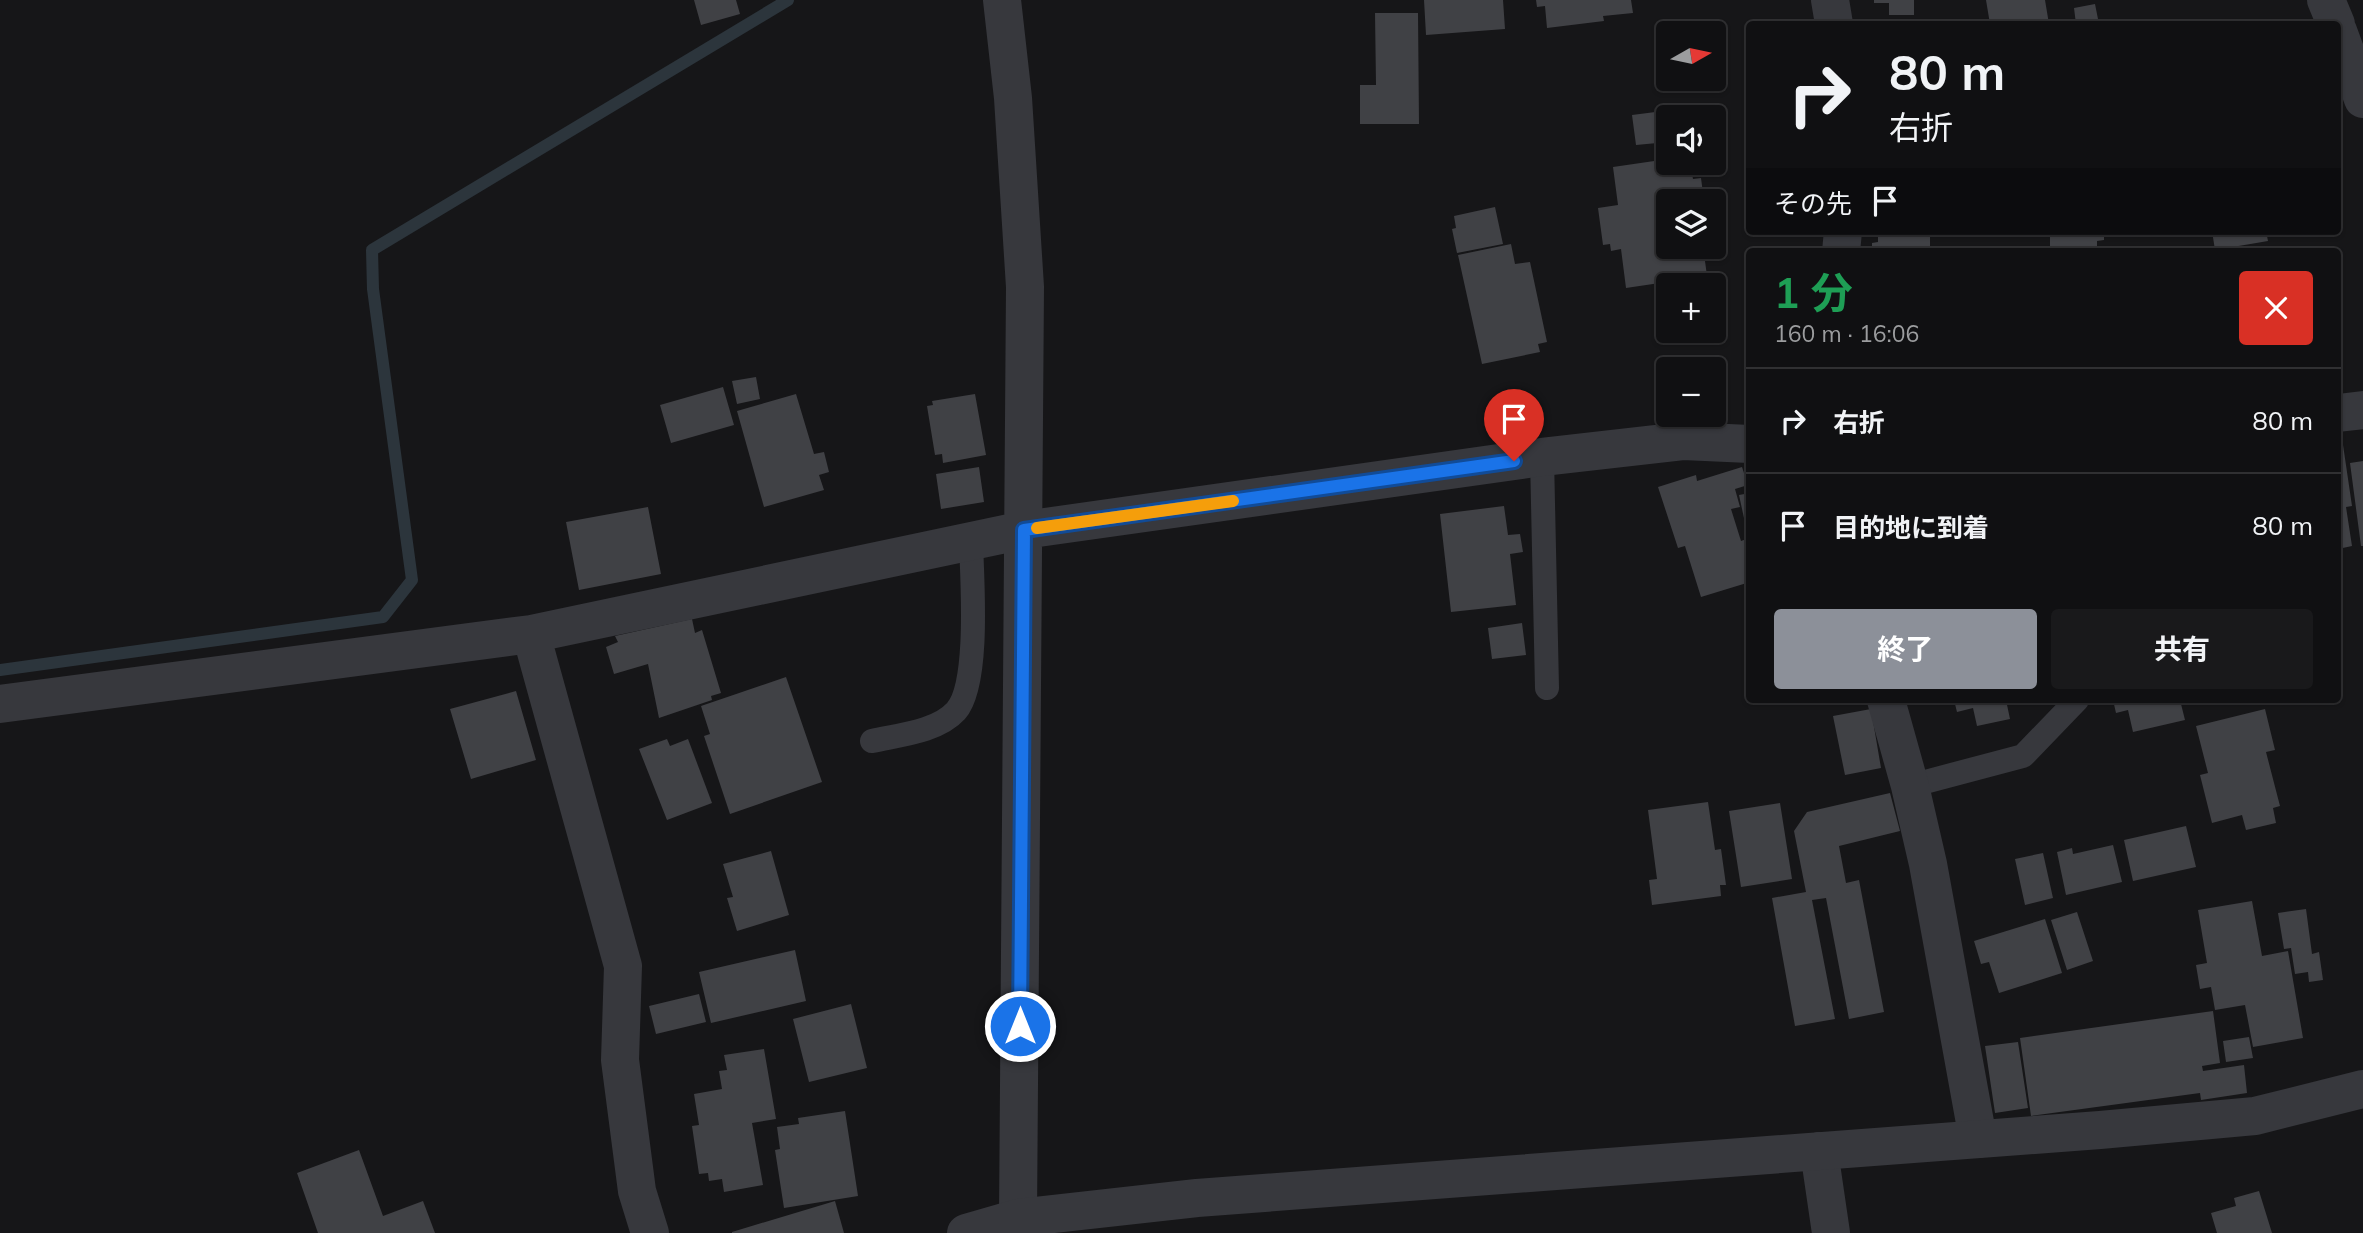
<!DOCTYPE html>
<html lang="ja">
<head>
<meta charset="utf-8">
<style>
  body { margin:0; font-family:Mulish,"Noto Sans JP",sans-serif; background:#19191b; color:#f1f3f6; height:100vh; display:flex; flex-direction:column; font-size:26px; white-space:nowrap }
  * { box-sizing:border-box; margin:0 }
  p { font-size:23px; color:#9c9d9f }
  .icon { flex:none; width:38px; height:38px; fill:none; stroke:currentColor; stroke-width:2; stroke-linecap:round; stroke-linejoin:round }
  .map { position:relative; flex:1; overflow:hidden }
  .panel { position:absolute; left:1746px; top:248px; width:595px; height:455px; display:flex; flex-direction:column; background:#101012; border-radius:7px; box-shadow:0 2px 5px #0004,0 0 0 2px #303032 }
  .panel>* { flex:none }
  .hud { position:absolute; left:1746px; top:21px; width:595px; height:214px; border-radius:7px; box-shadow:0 2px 5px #0004,0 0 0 2px #303032; background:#101012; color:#f1f3f6; overflow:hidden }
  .needle { width:46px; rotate:81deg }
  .controls { position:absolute; left:1656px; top:21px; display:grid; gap:14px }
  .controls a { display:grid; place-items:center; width:70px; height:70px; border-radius:7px; background:#101012; box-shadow:0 2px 5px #0004,0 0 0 2px #303032; font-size:35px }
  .pin { position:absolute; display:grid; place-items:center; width:60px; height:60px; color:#fff; margin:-72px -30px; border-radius:50% 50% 50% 0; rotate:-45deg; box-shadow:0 0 7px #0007 }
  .pin .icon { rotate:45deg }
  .me { position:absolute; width:77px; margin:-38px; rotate:0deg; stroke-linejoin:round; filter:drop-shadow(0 0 5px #0008) }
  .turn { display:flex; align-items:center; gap:24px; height:147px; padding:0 28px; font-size:32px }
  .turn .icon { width:91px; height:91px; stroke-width:2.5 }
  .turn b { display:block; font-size:49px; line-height:60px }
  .then { display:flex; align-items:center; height:66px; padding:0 28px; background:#0003; gap:14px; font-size:26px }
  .round { display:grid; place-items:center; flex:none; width:74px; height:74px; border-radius:7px; background:#19191b }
  .headline { display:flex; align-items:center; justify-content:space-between; height:119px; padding:0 28px }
  h1 { font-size:42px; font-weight:700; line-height:52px; color:#1e9e55 }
  .button { display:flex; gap:14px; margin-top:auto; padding:14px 28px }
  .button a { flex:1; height:80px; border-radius:7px; background:#8c9099; color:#fff; font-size:28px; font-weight:700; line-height:80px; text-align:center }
  .button a+a { background:#19191b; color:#f1f3f6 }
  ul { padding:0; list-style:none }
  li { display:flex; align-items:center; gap:21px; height:105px; padding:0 28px; border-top:2px solid #303032 }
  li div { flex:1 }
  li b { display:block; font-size:26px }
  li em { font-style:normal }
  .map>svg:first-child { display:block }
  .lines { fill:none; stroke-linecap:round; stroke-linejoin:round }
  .stream { stroke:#2c353c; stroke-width:12 }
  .building { fill:#404145 }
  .service { stroke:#37383d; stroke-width:24 }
  .minor { stroke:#37383d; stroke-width:38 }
  .tertiary { stroke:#37383d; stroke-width:38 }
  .route-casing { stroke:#114b97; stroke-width:18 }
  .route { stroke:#1a73e8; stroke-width:12 }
  .slow { stroke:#f59e0b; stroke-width:12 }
</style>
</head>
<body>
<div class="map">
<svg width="2363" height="1233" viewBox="0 0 2363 1233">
  <rect width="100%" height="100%" fill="#161618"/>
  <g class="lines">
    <!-- stream -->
    <path class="stream" d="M 0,670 L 383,617 L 412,580 L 373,289 L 372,250 L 788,0"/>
  </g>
  <!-- building -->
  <path class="building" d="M 694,0 L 736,0 L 740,14 L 701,25 Z
    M 1424,0 L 1503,0 L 1505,29 L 1426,35 Z
    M 1536,0 L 1631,0 L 1633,13 L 1603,16 L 1604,21 L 1547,28 L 1545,6 L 1537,7 Z
    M 1874,0 L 1914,0 L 1914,15 L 1889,15 L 1889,3 L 1874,3 Z
    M 1986,0 L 2045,0 L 2049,24 L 1990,24 Z
    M 2095,4 L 2099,24 L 2076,24 L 2074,8 Z
    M 1375,13 L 1418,13 L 1419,124 L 1360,124 L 1360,85 L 1376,85 Z
    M 1671,110 L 1672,117 L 1668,117 L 1668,142 L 1636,145 L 1632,115 Z
    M 1668,159 L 1668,163 L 1690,163 L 1693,179 L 1701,178 L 1704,201 L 1668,201 L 1668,247 L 1710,247 L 1712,260 L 1705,261 L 1707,276 L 1626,288 L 1621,249 L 1611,251 L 1610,244 L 1603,245 L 1598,208 L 1618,205 L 1613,167 Z
    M 1495,207 L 1503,244 L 1457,253 L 1452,229 L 1456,228 L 1454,216 Z
    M 1878,231 L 1930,231 L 1930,252 L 1872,252 L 1872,243 L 1878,242 Z
    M 2050,231 L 2104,231 L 2104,240 L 2097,241 L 2097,252 L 2050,252 Z
    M 2212,231 L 2266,231 L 2268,241 L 2215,250 Z
    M 1511,244 L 1515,264 L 1530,262 L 1547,342 L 1538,344 L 1540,352 L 1482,364 L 1458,255 Z
    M 756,377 L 760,399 L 737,404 L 732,381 Z
    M 723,387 L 734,425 L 671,443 L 660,405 Z
    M 796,394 L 814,454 L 824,452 L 829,472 L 819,475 L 824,490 L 764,507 L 737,411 Z
    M 975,394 L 986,455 L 943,463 L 942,454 L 935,455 L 927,406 L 933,405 L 932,401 Z
    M 2338,438 L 2342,438 L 2352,506 L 2346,507 L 2352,546 L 2338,549 Z
    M 2363,461 L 2363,546 L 2361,546 L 2350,463 Z
    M 979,467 L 984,502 L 941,509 L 936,474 Z
    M 1742,467 L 1748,485 L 1735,489 L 1740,507 L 1731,509 L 1741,541 L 1749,538 L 1750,540 L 1750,564 L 1748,565 L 1750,582 L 1701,597 L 1685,546 L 1678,548 L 1658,487 L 1696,475 L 1697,481 Z
    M 1750,493 L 1750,531 L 1747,532 L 1739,495 Z
    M 1504,506 L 1508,535 L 1520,534 L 1523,552 L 1510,554 L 1516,605 L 1451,612 L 1440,514 Z
    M 648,507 L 661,574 L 579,590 L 566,522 Z
    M 692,619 L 695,633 L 702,630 L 721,693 L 711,696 L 712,700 L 659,718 L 648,664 L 614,674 L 606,647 L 618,642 L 615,636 Z
    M 1522,623 L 1526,655 L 1492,659 L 1488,628 Z
    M 786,677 L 822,782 L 730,814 L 704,736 L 710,734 L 701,706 Z
    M 516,691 L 536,760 L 471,779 L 450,709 Z
    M 1954,700 L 2006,700 L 2010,719 L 1977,726 L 1973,708 L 1957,712 Z
    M 2113,700 L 2180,700 L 2185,720 L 2133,732 L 2128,710 L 2116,713 Z
    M 1871,709 L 1881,768 L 1845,775 L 1833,716 Z
    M 2265,709 L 2275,750 L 2266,752 L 2280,806 L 2273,808 L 2276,823 L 2246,830 L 2242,815 L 2212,823 L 2200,775 L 2208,773 L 2196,726 Z
    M 667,739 L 670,746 L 688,739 L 712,803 L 667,820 L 639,749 Z
    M 1890,793 L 1900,831 L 1839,846 L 1846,883 L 1859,880 L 1884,1012 L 1849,1019 L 1826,898 L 1812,900 L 1835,1019 L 1795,1026 L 1772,898 L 1806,892 L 1794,831 L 1807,812 Z
    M 1708,802 L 1715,850 L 1721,849 L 1726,885 L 1720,885 L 1721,896 L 1652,905 L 1649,880 L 1657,879 L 1648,810 Z
    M 1780,803 L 1792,879 L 1741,887 L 1729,811 Z
    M 2186,826 L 2196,867 L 2133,881 L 2124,840 Z
    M 2113,845 L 2122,882 L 2066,895 L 2057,852 L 2072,848 L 2073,854 Z
    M 771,851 L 789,915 L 737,931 L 727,898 L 733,897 L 723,864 Z
    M 2043,853 L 2053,898 L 2025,905 L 2015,859 Z
    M 2252,901 L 2262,956 L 2288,951 L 2303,1038 L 2253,1047 L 2245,1005 L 2215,1010 L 2211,987 L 2200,989 L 2196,965 L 2207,963 L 2198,910 Z
    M 2306,909 L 2312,954 L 2319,952 L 2323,980 L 2309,982 L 2308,972 L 2295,974 L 2291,948 L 2284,949 L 2278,913 Z
    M 2077,912 L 2093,961 L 2067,970 L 2051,920 Z
    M 2045,919 L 2062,973 L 1999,993 L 1989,962 L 1981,964 L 1974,941 Z
    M 795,950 L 806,1001 L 711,1023 L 699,972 Z
    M 699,994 L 706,1022 L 656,1034 L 649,1006 Z
    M 851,1004 L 867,1068 L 809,1082 L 793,1019 Z
    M 2213,1011 L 2220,1063 L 2202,1066 L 2203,1071 L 2244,1065 L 2247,1093 L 2201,1100 L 2200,1093 L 2031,1116 L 2020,1038 Z
    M 2249,1037 L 2253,1058 L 2226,1062 L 2223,1041 Z
    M 2018,1042 L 2028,1108 L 1995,1113 L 1985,1046 Z
    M 764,1049 L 776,1119 L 752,1123 L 763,1185 L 724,1192 L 722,1179 L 709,1181 L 708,1173 L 699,1174 L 692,1126 L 699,1125 L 694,1094 L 722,1089 L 719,1071 L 727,1070 L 724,1055 Z
    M 845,1111 L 858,1196 L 784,1208 L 775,1150 L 780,1149 L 777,1127 L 799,1124 L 798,1118 Z
    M 359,1150 L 383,1216 L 423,1201 L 435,1233 L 318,1233 L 297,1173 Z
    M 2259,1191 L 2272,1233 L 2217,1233 L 2211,1213 L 2236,1206 L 2234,1198 Z
    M 835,1201 L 844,1233 L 732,1233 L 732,1232 Z"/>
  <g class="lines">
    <!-- service -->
    <path class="service" d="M 1542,457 L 1547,688
      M 872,741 C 898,735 937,732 956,711 C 980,684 972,578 971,542
      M 1910,786 L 2023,756 L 2077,700"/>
    <!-- minor -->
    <path class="minor" d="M 1002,0 L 1013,98 L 1025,287 L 1018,1218 L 1020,1233
      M 1830,0 L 1834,24
      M 2326,0 L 2336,24
      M 2338,31 L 2363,99
      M 1841,252 L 1843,231
      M 2338,413 L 2363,410
      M 531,634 L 623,966 L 620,1060 L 637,1191 L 650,1233
      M 1886,700 L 1910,786 L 1928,864 L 1978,1139
      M 0,704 L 531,634 L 1024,530 L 1542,457 L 1683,441 L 1750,444
      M 1819,1151 L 1831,1233"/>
    <!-- tertiary -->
    <path class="tertiary" d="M 966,1233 L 1018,1218 L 1197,1198 L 2100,1130 L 2255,1116 L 2363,1089"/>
  </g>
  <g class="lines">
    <defs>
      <path id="route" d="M 1020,1026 L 1024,530 L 1514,461"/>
    </defs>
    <!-- route casing -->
    <use href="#route" class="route-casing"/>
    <!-- route -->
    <use href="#route" class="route"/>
    <!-- slow -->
    <path class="slow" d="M 1037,528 L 1233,501"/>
  </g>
</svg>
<div class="controls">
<a><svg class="needle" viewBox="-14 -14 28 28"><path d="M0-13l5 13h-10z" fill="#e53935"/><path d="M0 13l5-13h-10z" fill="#9c9d9f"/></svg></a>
<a><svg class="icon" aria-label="sound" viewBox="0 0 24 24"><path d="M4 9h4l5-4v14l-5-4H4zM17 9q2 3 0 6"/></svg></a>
<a><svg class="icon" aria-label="layers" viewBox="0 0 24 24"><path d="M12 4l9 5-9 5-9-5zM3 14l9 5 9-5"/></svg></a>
<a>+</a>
<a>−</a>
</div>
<div class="pin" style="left:1514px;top:461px;background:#d93025"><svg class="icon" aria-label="arrive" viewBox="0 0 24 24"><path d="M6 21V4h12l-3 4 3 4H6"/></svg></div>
<svg class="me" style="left:1020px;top:1026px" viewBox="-20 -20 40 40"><circle r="17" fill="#1a73e8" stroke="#fff" stroke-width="3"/><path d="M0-11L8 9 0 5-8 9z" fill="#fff"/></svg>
<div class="hud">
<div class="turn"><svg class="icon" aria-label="right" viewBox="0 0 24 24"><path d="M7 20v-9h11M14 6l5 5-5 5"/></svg><div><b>80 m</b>右折</div></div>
<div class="then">その先<svg class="icon" aria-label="arrive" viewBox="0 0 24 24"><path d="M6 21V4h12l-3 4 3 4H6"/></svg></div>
</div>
<section class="panel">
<div class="headline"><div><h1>1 分</h1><p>160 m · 16:06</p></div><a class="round" style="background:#d93025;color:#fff"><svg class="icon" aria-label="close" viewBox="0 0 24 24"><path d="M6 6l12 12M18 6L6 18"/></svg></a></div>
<ul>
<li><svg class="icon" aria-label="right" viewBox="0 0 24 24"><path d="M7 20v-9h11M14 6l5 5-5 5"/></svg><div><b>右折</b></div><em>80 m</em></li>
<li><svg class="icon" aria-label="arrive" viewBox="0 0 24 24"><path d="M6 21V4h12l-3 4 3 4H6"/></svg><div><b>目的地に到着</b></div><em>80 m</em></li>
</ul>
<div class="button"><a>終了</a><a>共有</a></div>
</section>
</div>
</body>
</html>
